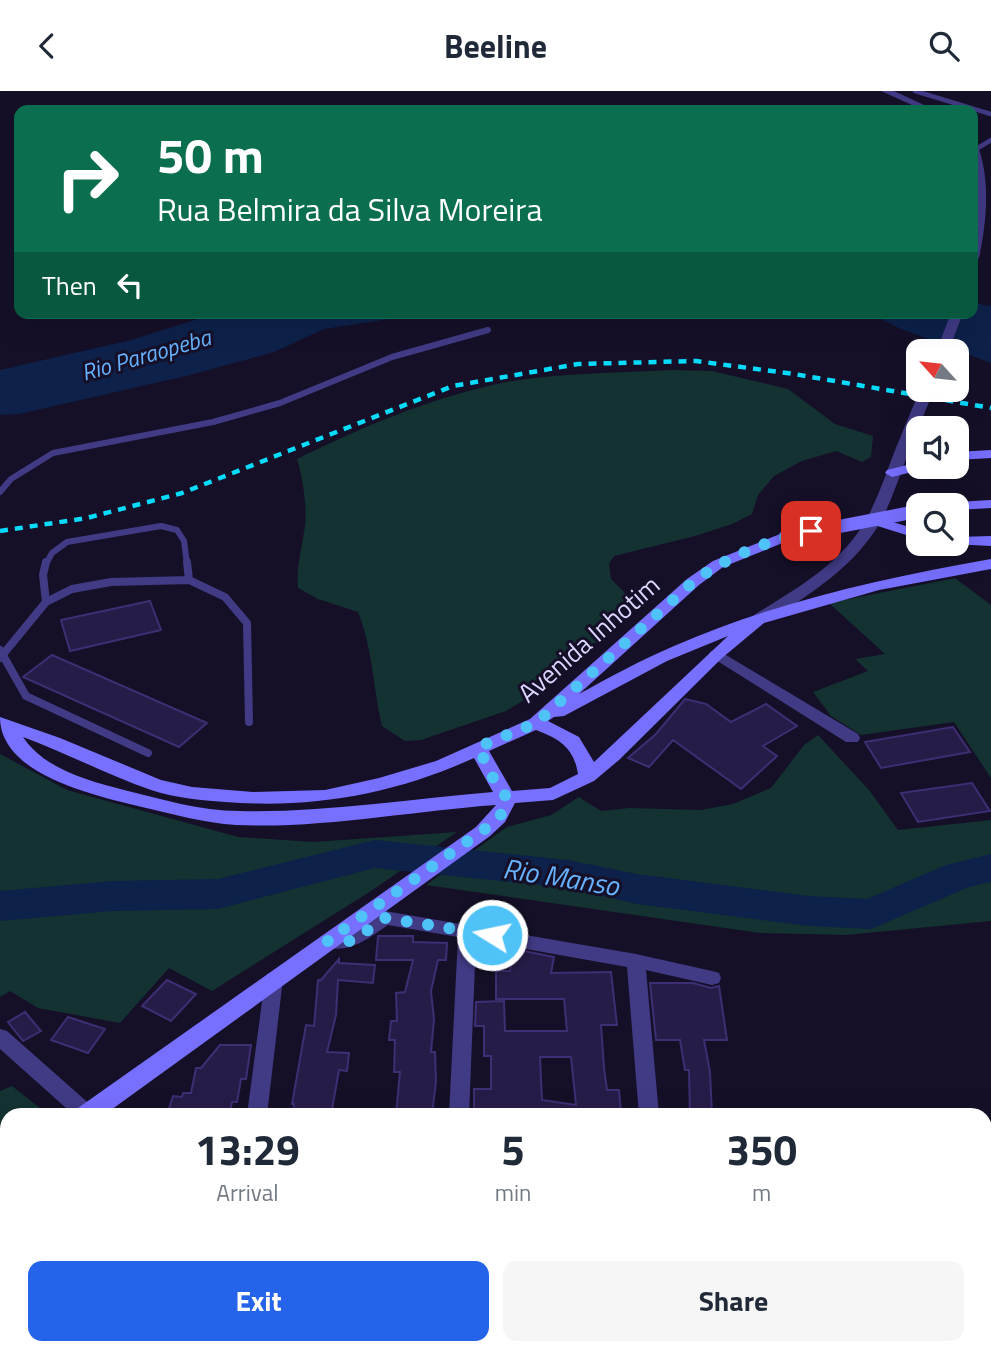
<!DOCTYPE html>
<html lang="en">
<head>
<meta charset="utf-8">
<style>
  body { margin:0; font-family:"Titillium Web",sans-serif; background:#f6f6f7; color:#1f2937; height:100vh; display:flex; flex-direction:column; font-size:26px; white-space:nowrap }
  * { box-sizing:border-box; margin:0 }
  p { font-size:23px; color:#747a83 }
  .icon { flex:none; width:38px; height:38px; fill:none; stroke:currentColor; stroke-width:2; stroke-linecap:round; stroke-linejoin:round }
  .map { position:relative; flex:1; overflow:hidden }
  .panel { position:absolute; left:0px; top:1017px; width:992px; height:247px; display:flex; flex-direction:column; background:#fff; border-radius:21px 21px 0 0; box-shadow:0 7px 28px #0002 }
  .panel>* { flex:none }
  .banner { position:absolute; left:14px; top:14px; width:964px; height:214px; border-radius:14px; box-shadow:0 7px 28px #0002; background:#0b6e4f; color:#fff; overflow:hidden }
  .needle { width:46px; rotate:297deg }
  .fabs { position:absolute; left:906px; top:248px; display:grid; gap:14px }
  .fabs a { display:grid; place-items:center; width:63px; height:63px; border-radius:14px; background:#fff; box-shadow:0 7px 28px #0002; font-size:35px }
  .pin { position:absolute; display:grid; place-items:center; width:60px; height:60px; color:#fff; margin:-30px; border-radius:14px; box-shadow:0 4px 10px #0006 }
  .me { position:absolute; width:77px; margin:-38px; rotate:280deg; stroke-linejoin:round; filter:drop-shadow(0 0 5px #0008) }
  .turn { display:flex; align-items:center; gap:24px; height:147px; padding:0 28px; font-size:32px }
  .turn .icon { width:91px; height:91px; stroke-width:2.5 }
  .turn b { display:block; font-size:49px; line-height:60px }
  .then { display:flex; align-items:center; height:66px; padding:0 28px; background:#0003; gap:14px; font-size:26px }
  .eta { display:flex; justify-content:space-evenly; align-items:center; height:119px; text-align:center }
  .eta b { font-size:42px; font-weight:700; line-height:49px }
  .cta { display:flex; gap:14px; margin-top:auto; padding:14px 28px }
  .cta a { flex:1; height:80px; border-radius:14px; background:#2563eb; color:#fff; font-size:28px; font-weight:700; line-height:80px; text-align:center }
  .cta a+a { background:#f6f6f7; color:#1f2937 }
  header { display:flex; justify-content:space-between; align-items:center; height:91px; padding:0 28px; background:#fff; font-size:32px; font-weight:700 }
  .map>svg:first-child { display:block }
  .green { fill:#133231 }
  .water { fill:#0d214a }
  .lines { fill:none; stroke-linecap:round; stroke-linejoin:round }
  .river { fill:#0d214a; fill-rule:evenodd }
  .building { fill:#271c48; stroke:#3e2e74; stroke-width:2; fill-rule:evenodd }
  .service-far2 { stroke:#413b86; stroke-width:4.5 }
  .service-far1 { stroke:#413b86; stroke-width:6 }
  .service { stroke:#413b86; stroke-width:8 }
  .minor { fill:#413b86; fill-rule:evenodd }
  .tertiary { fill:#413b86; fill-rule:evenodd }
  .secondary { fill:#776ffe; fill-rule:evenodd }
  .rail { stroke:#05dcfd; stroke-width:4.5; stroke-dasharray:8 7; stroke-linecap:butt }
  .tertiary-bridge { stroke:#413b86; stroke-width:13 }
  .secondary-bridge { stroke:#776ffe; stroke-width:13 }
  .route { stroke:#4fc3f7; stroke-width:12; stroke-dasharray:0 21.6 }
  .labels { text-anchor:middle; stroke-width:6; stroke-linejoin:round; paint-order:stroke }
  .far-water-label { font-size:23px; font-style:italic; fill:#66b2fe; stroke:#151028 }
  .street-label { font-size:26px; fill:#ddd7ff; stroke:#151028 }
  .water-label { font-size:28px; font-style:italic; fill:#66b2fe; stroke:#151028 }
</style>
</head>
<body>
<header><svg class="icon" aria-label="back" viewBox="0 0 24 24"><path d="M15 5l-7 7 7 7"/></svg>Beeline<svg class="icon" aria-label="search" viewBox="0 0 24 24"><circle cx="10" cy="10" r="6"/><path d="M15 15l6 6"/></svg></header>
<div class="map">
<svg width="991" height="1263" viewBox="0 0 991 1263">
  <rect width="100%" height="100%" fill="#151028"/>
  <!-- green -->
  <path class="green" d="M 672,279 L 712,280 L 788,298 L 835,333 L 873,345 L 871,366 L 862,371 L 836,360 L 802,370 L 774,385 L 758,404 L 752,423 L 732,433 L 695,445 L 614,465 L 609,473 L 611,488 L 633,510 L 623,519 L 610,543 L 583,559 L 542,598 L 506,620 L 421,649 L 405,650 L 382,635 C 373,597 373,558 358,521 L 318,508 L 298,497 C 296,476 302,456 305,435 C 307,413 303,389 297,368 C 362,336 430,307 502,292 C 552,282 619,282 672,279 Z
    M 955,487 L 991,514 L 991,687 L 954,631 L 861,644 L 831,625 L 813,601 L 868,580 L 855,568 L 885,563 L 829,512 Z
    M 818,644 L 869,699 L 898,739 L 991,729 L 991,830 L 846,844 L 760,842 L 426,794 L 507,736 L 551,724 L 579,706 L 601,720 L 629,717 L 701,719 L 733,713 L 771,697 L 804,654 Z
    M 0,663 L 67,699 L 238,746 L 313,751 L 457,741 L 371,800 L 212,900 L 169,877 L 120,932 L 38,917 L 10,900 L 0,906 Z
    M 12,995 L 49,1024 L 7,1024 L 7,1144 L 0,1161 L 0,1000 Z"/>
  <!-- water -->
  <path class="water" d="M 973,212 L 991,215 L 991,272 L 899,237 L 868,222 L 973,222 Z
    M 217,222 L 405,222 L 390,228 L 324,238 L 274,261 L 186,285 L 19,323 L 0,324 L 0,279 L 131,249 Z"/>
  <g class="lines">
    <!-- river -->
    <path class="river" d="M 375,749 L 568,769 L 637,783 L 809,805 L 867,808 L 946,774 L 991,763 L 991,791 L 969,796 L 871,838 L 809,835 L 637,813 L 568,797 L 375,777 L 218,818 L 113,820 L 0,830 L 0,800 L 113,790 L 218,788 Z"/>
  </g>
  <!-- building -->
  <path class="building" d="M 150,510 L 161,539 L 70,560 L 61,529 Z
    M 52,564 L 207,632 L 179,656 L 23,586 Z
    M 685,608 L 706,613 L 731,631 L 766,613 L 797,635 L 763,655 L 777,665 L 741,698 L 673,649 L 649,676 L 628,667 L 656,643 Z
    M 953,636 L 970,661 L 881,677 L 865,651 Z
    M 972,692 L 990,720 L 918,731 L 901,702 Z
    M 378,845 L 413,845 L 413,851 L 447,852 L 446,869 L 438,869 L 431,900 L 434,928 L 431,961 L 435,961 L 436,990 L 432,1024 L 396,1024 L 400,981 L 394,981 L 395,949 L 389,949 L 391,930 L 397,930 L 396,902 L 405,901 L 413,869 L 376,869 Z
    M 514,858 L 554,866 L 551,882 L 611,881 L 617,934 L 601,934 L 604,977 L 607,999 L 619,999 L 621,1022 L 474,1024 L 474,998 L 491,998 L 491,965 L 484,965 L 484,935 L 475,935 L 476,911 L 504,910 L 505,940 L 567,940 L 564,908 L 496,908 L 496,880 L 510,880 ZM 540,966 L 571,966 L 576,1014 L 542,1009 Z
    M 339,868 L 339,872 L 375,874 L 373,892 L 338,889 L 336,924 L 327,961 L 349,962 L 347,980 L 339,979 L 331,1024 L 293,1024 L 294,1013 L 292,1013 L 306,934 L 314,935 L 318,889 L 321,889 Z
    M 167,889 L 196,903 L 171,930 L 142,915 Z
    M 650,892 L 693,892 L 711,897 L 719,895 L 727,949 L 704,949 L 710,981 L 712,1024 L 690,1024 L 689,979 L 685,979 L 680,949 L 656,949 Z
    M 25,921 L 41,940 L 23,950 L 8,931 Z
    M 68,926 L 105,938 L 88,962 L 51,949 Z
    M 220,954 L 251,954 L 246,988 L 241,988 L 237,1011 L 232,1011 L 229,1024 L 167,1024 L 173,1005 L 182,1006 L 183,1002 L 191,1002 L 196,977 L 201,977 Z"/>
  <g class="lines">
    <!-- service-far2 -->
    <path class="service-far2" d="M 915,0 L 991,23
      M 978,57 L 991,49"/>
    <!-- service-far1 -->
    <path class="service-far1" d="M 0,401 L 11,388 L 53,362 L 213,331 L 280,312 L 392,266 L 488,239
      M 46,473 L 52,462 L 67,451 L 161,435 L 177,439 L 184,450 L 187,473"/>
    <!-- service -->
    <path class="service" d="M 187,471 L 189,489
      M 46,511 L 43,484 L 46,471
      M 0,559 L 26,605 L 148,662
      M 0,567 L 46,511 L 72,498 L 111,491 L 189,489 L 225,506 L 247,532 L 249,631"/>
    <!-- minor -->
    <path class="minor" d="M 716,558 L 858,643 L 860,647 L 858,651 L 846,651 L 711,566 L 709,563 L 711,560 Z
      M 385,820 L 636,863 L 712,880 L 719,882 L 721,887 L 719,892 L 712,894 L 646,879 L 659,1024 L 639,1024 L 627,876 L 476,849 L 469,1024 L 449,1024 L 458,846 L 388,834 C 366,849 348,864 321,855 L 318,850 L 321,845 L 348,843 Z
      M 274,881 L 281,883 L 283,888 L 267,1024 L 247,1024 L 265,888 L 267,883 Z
      M 0,938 L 7,940 L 94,1017 L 97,1024 L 74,1024 L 0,958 Z
      M 216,1256 L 240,1256 L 239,1263 L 215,1263 Z
      M 511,1256 L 539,1256 L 542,1263 L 513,1263 Z
      M 658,1256 L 682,1256 L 682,1263 L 658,1263 Z"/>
    <!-- tertiary -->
    <path class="tertiary" d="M 881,0 L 894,0 L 935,19 L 923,19 Z
      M 973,49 L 976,50 C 991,86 987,129 979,167 L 973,170 L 978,92 Z
      M 951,222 L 963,222 L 948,261 L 936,261 Z
      M 907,343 L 914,347 C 903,374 895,402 882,428 C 862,465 828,491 793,514 C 782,521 768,534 754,530 L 752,527 L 754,524 C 796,498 843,472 867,427 C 881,401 889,373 900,347 Z"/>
    <!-- secondary -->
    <path class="secondary" d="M 991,359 L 991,367 L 957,369 L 957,361 Z
      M 919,371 L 919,376 L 925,376 L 924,378 L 892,386 L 885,382 L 887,379 Z
      M 991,409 L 991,417 L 957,419 L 957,415 L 950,415 L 957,411 Z
      M 873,425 L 919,439 L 919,448 L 868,432 L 866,429 Z
      M 785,441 L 793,446 L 790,449 L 723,476 L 699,494 L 579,603 C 610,586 641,569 674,555 C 775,511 883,487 991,468 L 991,478 L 879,499 L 764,532 L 722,567 L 619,669 L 594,690 L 553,709 L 515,712 L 505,731 L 490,745 L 104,1024 L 75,1024 L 78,1017 L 476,736 L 496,714 C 411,720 321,738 236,734 C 204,732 173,723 142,716 C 98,705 0,685 0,626 L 60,647 L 161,689 L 192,696 L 253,701 L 325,699 L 379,687 L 436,670 L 530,628 L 687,488 L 713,470 ZM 728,545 L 594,671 L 579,646 L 548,630 L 554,626 L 564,625 L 667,570 ZM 536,639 C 560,648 574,657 578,683 L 550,697 L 512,700 L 489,660 ZM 23,646 C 66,662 108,684 151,699 C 175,707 200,709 225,711 C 312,718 395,703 474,667 L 493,701 C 408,708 324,722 239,720 C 200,720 161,708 124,699 C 89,690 44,678 23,646 Z
      M 991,445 L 991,455 L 951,453 L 957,453 L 957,446 Z
      M 7,1189 L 7,1226 L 0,1229 L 0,1192 Z"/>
    <!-- rail -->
    <path class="rail" d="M 0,440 L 87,427 L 182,402 L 453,295 L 578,273 L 696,270 L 794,283 L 991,317"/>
    <!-- tertiary-bridge -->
    <path class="tertiary-bridge" d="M 907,347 L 927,299"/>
    <!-- secondary-bridge -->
    <path class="secondary-bridge" d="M 785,446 L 919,420"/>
  </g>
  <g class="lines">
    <!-- route -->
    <path class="route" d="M 492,844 L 385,827 L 352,850 L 327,850 L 496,730 L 505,718 L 507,707 L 494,689 L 478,656 L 536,632 L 693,491 C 728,465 769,449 811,440"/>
  </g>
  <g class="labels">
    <!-- far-water labels -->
    <g class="far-water-label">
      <text transform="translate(146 264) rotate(-16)" y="8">Rio Paraopeba</text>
    </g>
    <!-- street labels -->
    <g class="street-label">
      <text transform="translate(589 548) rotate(-41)" y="9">Avenida Inhotim</text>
    </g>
    <!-- water labels -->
    <g class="water-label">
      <text transform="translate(561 786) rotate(9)" y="10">Rio Manso</text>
    </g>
  </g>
</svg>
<div class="fabs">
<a><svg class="needle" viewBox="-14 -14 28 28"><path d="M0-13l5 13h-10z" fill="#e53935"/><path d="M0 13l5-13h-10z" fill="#747a83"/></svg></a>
<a><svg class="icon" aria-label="sound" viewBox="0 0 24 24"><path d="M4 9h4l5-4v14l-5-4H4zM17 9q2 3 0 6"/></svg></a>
<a><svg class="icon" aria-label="search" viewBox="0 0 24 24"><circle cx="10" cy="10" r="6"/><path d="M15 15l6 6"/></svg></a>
</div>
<div class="pin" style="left:811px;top:440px;background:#d93025"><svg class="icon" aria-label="arrive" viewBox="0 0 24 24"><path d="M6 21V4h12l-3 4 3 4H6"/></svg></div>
<svg class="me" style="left:492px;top:844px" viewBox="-20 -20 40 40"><circle r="17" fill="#4fc3f7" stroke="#fff" stroke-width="3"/><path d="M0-11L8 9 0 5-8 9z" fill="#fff"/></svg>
<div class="banner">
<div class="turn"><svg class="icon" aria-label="right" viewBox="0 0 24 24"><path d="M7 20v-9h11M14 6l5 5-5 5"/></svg><div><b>50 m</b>Rua Belmira da Silva Moreira</div></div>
<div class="then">Then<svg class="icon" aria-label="left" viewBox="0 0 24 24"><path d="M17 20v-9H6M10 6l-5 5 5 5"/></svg></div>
</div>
<section class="panel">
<div class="eta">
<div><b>13:29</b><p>Arrival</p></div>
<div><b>5</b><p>min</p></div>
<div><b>350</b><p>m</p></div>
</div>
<div class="cta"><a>Exit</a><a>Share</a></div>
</section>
</div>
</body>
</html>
